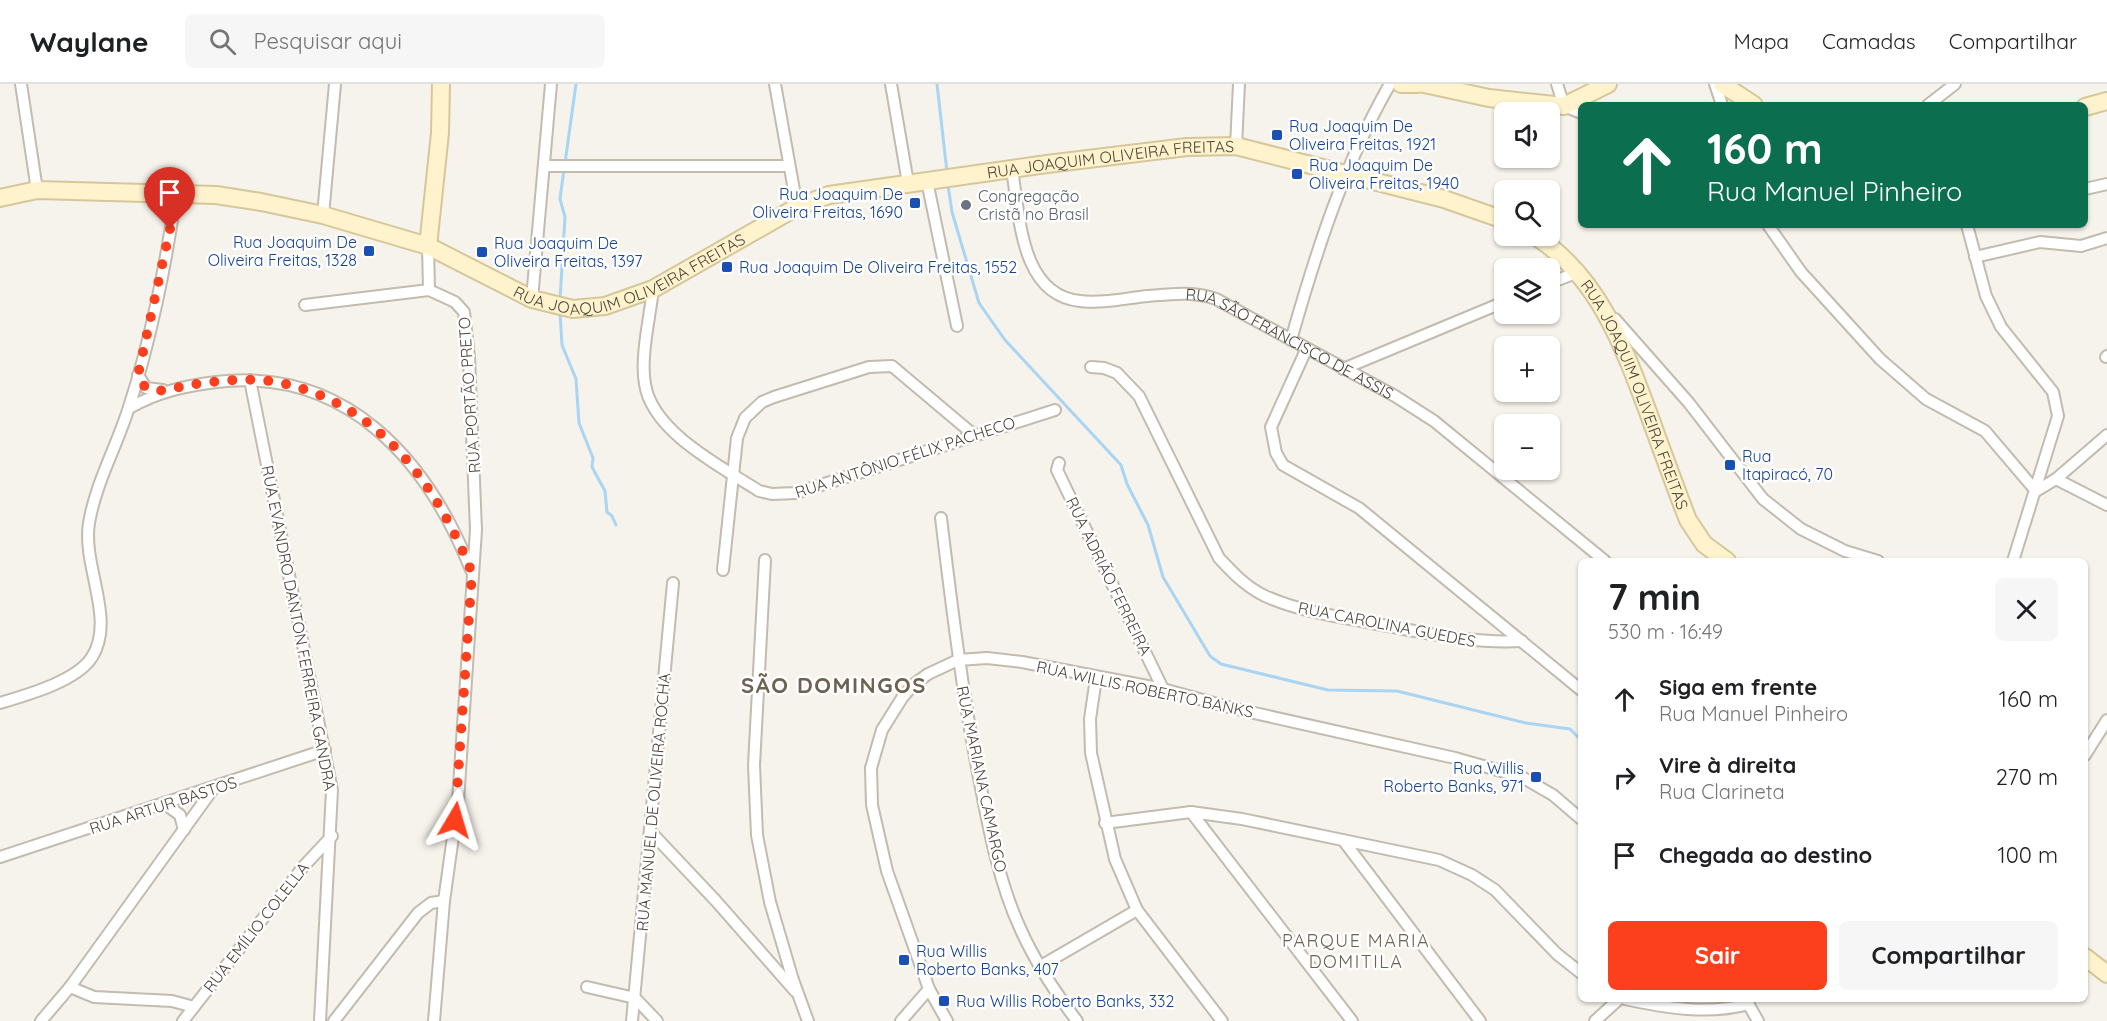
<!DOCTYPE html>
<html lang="pt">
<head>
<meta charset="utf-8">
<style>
  body { margin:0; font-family:Quicksand,sans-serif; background:#f6f6f6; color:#202124; height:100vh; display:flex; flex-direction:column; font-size:22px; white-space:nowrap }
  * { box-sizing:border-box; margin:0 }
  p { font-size:20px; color:#757577 }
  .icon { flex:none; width:33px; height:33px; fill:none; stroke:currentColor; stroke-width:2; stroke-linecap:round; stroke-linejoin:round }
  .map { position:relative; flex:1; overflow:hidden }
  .side { position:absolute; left:1578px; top:474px; width:510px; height:444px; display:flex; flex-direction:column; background:#fff; border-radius:9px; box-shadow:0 2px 4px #0004 }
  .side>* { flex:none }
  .guide { position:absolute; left:1578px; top:18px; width:510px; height:126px; border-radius:9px; box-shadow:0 2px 4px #0004; background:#0b6e4f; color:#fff; overflow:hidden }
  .controls { position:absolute; left:1494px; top:18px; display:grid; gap:12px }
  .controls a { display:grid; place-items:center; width:66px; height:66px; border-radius:9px; background:#fff; box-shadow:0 2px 4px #0004; font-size:30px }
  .pin { position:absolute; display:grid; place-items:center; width:51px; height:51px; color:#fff; margin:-62px -26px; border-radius:50% 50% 50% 0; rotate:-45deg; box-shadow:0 0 6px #0007 }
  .pin .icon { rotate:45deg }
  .me { position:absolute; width:66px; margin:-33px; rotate:7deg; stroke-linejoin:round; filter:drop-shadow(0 0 4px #0008) }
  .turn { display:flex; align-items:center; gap:21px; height:126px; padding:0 30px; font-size:27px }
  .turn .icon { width:78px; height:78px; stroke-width:2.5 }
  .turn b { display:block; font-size:42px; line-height:51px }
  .round { display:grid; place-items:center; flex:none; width:63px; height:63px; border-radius:9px; background:#f6f6f6 }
  .headline { display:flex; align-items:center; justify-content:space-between; height:102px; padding:0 30px }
  h1 { font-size:36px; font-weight:700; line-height:45px }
  .primary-button { display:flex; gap:12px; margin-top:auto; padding:12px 30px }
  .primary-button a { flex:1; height:69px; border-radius:9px; background:#fc3f1d; color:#fff; font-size:24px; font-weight:700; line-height:69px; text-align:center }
  .primary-button a+a { background:#f6f6f6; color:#202124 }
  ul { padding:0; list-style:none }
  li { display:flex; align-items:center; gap:18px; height:78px; padding:0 30px }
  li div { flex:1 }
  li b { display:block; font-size:22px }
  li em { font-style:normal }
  header { display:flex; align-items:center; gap:36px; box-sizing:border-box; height:84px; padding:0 30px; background:#fff; border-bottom:2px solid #e0e0e0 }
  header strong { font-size:28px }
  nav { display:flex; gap:33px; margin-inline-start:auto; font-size:21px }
  .search { width:420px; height:54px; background:#f6f6f6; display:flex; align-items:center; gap:15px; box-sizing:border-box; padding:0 21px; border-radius:9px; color:#757577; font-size:22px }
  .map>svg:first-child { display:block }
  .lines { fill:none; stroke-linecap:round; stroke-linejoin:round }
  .stream { stroke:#a9d4f2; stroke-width:3 }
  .street-casing { stroke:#c2bbae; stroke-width:14 }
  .secondary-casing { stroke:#d6c79b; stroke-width:20 }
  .street { stroke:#fff; stroke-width:10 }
  .secondary { stroke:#fff3cd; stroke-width:16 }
  .route { stroke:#fc3f1d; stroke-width:10; stroke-dasharray:0 18 }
  .transit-dot { fill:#1a4fb4; stroke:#fff; stroke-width:2 }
  .worship-dot { fill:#6b7280; stroke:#fff; stroke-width:2 }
  .labels { text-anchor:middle; stroke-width:5; stroke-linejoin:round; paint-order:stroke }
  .transit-label { font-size:16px; fill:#164399; stroke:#fff; text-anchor:start }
  .street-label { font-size:16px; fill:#4b4439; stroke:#fff }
  .worship-label { font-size:16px; fill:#5b616d; stroke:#fff; text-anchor:start }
  .neighbourhood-label { font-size:18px; letter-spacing:1.5px; fill:#6e6250; stroke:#fff }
  .district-label { font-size:22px; font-weight:bold; letter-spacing:1.5px; fill:#6e6250; stroke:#fff }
</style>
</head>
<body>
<header>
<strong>Waylane</strong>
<div class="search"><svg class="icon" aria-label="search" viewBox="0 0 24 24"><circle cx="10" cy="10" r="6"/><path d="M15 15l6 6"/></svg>Pesquisar aqui</div>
<nav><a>Mapa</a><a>Camadas</a><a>Compartilhar</a></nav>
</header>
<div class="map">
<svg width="2107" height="937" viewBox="0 0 2107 937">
  <rect width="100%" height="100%" fill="#f6f3ec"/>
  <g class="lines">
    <!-- stream -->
    <path class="stream" d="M 937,0 L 947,88
      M 565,79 L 576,0
      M 948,101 L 952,128 L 979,219 L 1005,256 L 1121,381 L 1127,400 L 1148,441 L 1163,493 L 1210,572 L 1221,580 L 1328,606 L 1397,607 L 1526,639 L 1570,645 L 1581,656
      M 560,216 L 565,133 L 560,115 L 564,85
      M 560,228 L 562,261 L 576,295 L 579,339 L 593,374 L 592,383 L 605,407 L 607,428 L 612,432 L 616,441"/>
    <defs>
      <g id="street">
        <path d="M 21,0 L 37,106"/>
        <path d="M 775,0 L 797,123"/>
        <path d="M 891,0 L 908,99"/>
        <path d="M 1557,0 L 1564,22 L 1581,29"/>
        <path d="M 1715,0 L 1722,21"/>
        <path d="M 1928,21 L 1955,0"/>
        <path d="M 1236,62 L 1239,0"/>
        <path d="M 545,82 L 788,82"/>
        <path id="s1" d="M 1012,86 C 1020,132 1020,211 1080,217 C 1102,220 1127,214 1148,212 C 1172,210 1193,207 1216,215 L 1395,312 L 1434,337 L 1605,477"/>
        <path d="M 927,97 L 957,242"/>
        <path d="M 2085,105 L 2107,100"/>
        <path d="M 323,131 L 335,0"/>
        <path d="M 1768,141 L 1801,188 L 1880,275 L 1926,315 L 1985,347 L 2036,407 L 2056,395 L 2107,351"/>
        <path d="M 1967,141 L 1986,212 L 2001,243 L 2053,308 L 2058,332 L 2013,477"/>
        <path d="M 428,162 L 429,206"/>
        <path d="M 1975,173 L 2040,158 L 2081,162 L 2107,154"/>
        <path d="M 1550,199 L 1578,188"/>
        <path d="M 653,205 C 650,233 640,273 645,300 C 652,348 722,383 759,407 L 772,410 L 796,409 L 1055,326"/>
        <path d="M 532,215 L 551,0"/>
        <path d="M 305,221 L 429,206 L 455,218 L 464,228 L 469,273 L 476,446 L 458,717 L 444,817 L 434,937"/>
        <path d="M 1615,235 L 1689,319 L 1763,415 L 1801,445 L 1845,467 L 1878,477"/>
        <path d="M 1291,256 C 1316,168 1344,80 1390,0"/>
        <path d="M 1306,266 L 1271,343 L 1276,369 L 1283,381 L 1359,424 L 1581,606"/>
        <path d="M 2106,273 L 2107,272"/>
        <path d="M 1091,283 L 1104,284 L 1117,289 L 1139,312 L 1219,474 C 1232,488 1246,503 1265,512 C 1298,527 1335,532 1372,539 C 1422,548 1471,560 1522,557"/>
        <path d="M 1343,285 L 1504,218"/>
        <path d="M 138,291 L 146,304 L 163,306"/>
        <path d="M 250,296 L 332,706 L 320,937"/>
        <path d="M 129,324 C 158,308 184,302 216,298 C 346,283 427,375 471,486"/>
        <path d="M 1059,379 L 1057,386 L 1163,605"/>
        <path d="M 2056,395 L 2107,421"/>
        <path d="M 941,434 C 952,525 963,615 981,704 C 990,751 1000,800 1020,844 C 1035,878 1055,908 1077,937"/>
        <path d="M 765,476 L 754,681 L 757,751 L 770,818 L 793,896 L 808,937"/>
        <path d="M 723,486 L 737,354 L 745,334 L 762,318 L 774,313 L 869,283 L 892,282 L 974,351"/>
        <path d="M 1096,594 L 1090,635 L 1091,669 L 1115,775 L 1137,826 L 1222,937"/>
        <path d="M 0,619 C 27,611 77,597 92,573 C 116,535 82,482 89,439 C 96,398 117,362 129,323 C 150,259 167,176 176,109"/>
        <path d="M 2085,671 L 2107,636"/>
        <path d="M 165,720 L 180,731 L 184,746"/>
        <path d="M 1191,728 L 1352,937"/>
        <path d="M 1105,739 L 1191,728 L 1242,735 L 1439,776 L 1472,791 L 1495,806 L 1557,870 L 1581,889"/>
        <path d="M 650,747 L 716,817 L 795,907"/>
        <path d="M 1343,756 L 1480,937"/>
        <path d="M 0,773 L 325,666"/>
        <path d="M 1039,883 L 1137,826"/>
        <path d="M 70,903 L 94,913 L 172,917 L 194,923"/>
        <path d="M 587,903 L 635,914 L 657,937"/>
        <path d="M 1625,915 C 1666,924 1708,931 1749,920"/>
        <path d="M 1746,916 L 1758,937"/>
        <path d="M 41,937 L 70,903 L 213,705"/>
        <path d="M 183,937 L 303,783 L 332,752"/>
        <path d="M 334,937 L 418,829 L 431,819 L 444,817"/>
        <path d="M 632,937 L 673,499"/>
        <path d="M 901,937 L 929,905"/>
        <path d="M 947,937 L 929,905 L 887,787 L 872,721 L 871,684 L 882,646 L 902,614 L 913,601 L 928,590 L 958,576 L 987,574 L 1022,578 L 1163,605 L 1232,624 L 1455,674 L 1522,693 L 1553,711 L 1581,735"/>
        <path d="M 1595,937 L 1619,915"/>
      </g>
      <g id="secondary">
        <path d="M 1401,0 L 1418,0"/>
        <path d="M 1424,0 L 1489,14 L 1564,22 L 1608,0"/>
        <path d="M 1722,0 L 1754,21"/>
        <path d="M 2085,23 L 2107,17"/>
        <path id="s2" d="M 0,114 L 37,106 L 216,111 L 261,118 L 323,131 L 428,162 L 532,215 L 573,225 L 605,222 L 653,205 L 797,123 L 829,111 L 1047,80 L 1187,63 L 1236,62 L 1444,115 L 1504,136"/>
        <path id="s3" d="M 1535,152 C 1598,192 1623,261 1648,328 C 1661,364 1674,400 1688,436 L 1704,460 L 1727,477"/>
        <path d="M 428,162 L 440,49 L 441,0"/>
        <path d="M 2085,873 L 2107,890"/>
      </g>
    </defs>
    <!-- street casing -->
    <use href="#street" class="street-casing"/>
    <!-- secondary casing -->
    <use href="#secondary" class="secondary-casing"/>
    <!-- street -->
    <use href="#street" class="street"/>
    <!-- secondary -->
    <use href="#secondary" class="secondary"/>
  </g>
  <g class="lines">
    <!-- route -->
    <path class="route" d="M 170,145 L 138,291 C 142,299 144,305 153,306 C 166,308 177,303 189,301 C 217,297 248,293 276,298 C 377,317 436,399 472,489 L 455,736"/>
  </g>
  <!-- markers -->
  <g class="transit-dot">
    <rect x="1271" y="45" width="12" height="12" rx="3"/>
    <rect x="1291" y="84" width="12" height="12" rx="3"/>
    <rect x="909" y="113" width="12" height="12" rx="3"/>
    <rect x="363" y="161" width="12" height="12" rx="3"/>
    <rect x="476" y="162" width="12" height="12" rx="3"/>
    <rect x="721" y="177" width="12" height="12" rx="3"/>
    <rect x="1724" y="375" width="12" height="12" rx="3"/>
    <rect x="1530" y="687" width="12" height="12" rx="3"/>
    <rect x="898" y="870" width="12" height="12" rx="3"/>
    <rect x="938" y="911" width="12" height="12" rx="3"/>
  </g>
  <circle class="worship-dot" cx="966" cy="121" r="6"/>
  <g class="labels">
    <!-- transit labels -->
    <g class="transit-label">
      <text x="1289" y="48">Rua Joaquim De<tspan x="1289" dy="18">Oliveira Freitas, 1921</tspan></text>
      <text x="1309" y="87">Rua Joaquim De<tspan x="1309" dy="18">Oliveira Freitas, 1940</tspan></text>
      <text x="903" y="116" text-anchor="end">Rua Joaquim De<tspan x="903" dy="18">Oliveira Freitas, 1690</tspan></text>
      <text x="357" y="164" text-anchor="end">Rua Joaquim De<tspan x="357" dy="18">Oliveira Freitas, 1328</tspan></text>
      <text x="494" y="165">Rua Joaquim De<tspan x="494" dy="18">Oliveira Freitas, 1397</tspan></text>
      <text x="739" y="189">Rua Joaquim De Oliveira Freitas, 1552</text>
      <text x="1742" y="378">Rua<tspan x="1742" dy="18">Itapiracó, 70</tspan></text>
      <text x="1524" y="690" text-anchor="end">Rua Willis<tspan x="1524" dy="18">Roberto Banks, 971</tspan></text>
      <text x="916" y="873">Rua Willis<tspan x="916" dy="18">Roberto Banks, 407</tspan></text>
      <text x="956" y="923">Rua Willis Roberto Banks, 332</text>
    </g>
    <!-- street labels -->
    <g class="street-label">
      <text dy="6" stroke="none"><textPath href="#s2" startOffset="1161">RUA JOAQUIM OLIVEIRA FREITAS</textPath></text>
      <text dy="6" stroke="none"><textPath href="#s2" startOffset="657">RUA JOAQUIM OLIVEIRA FREITAS</textPath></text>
      <text dy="6" stroke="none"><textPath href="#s1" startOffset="382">RUA SÃO FRANCISCO DE ASSIS</textPath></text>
      <text transform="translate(469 311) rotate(-94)" y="6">RUA PORTÃO PRETO</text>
      <text dy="6" stroke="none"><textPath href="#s3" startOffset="192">RUA JOAQUIM OLIVEIRA FREITAS</textPath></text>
      <text transform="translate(905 373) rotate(-18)" y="6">RUA ANTÔNIO FÉLIX PACHECO</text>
      <text transform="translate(1109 492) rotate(64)" y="6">RUA ADRIÃO FERREIRA</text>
      <text transform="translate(1387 540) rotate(11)" y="6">RUA CAROLINA GUEDES</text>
      <text transform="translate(299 544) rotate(79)" y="6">RUA EVANDRO DANTON FERREIRA GANDRA</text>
      <text transform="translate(1145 605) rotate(12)" y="6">RUA WILLIS ROBERTO BANKS</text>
      <text transform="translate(982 695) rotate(78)" y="6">RUA MARIANA CAMARGO</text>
      <text transform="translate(653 718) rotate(-85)" y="6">RUA MANUEL DE OLIVEIRA ROCHA</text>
      <text transform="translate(163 721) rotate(-18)" y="6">RUA ARTUR BASTOS</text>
      <text transform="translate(256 843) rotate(-52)" y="6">RUA EMÍLIO COLELLA</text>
    </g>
    <!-- worship labels -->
    <g class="worship-label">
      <text x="978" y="118">Congregação<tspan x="978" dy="18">Cristã no Brasil</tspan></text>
    </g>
    <!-- neighbourhood labels -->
    <g class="neighbourhood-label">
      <text x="1356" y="863">PARQUE MARIA<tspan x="1356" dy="21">DOMITILA</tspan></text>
    </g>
    <!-- district labels -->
    <g class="district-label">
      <text x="834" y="609">SÃO DOMINGOS</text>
    </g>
  </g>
</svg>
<div class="controls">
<a><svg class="icon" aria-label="sound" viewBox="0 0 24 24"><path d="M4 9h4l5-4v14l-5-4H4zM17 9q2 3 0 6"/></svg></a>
<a><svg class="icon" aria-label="search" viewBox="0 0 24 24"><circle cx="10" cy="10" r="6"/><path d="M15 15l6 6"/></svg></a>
<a><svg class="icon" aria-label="layers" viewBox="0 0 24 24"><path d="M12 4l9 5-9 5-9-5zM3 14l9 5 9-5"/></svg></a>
<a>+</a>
<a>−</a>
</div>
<div class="pin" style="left:170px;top:145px;background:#d93025"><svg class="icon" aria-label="arrive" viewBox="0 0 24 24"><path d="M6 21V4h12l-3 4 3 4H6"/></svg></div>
<svg class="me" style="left:455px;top:736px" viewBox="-20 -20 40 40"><path d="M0-17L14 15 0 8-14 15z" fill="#fc3f1d" stroke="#fff" stroke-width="4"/></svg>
<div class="guide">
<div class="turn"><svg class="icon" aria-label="ahead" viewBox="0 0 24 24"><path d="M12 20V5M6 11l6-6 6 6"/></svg><div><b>160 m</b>Rua Manuel Pinheiro</div></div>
</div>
<section class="side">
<div class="headline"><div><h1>7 min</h1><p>530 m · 16:49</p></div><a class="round"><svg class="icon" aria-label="close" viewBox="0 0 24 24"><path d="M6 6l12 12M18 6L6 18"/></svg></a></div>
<ul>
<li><svg class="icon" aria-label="ahead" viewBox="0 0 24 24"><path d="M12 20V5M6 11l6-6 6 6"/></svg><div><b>Siga em frente</b><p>Rua Manuel Pinheiro</p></div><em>160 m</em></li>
<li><svg class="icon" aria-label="right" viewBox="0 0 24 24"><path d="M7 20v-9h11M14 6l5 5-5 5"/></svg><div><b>Vire à direita</b><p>Rua Clarineta</p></div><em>270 m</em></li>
<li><svg class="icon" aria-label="arrive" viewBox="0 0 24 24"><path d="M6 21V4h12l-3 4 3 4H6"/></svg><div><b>Chegada ao destino</b></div><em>100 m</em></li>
</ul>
<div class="primary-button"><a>Sair</a><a>Compartilhar</a></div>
</section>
</div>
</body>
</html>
